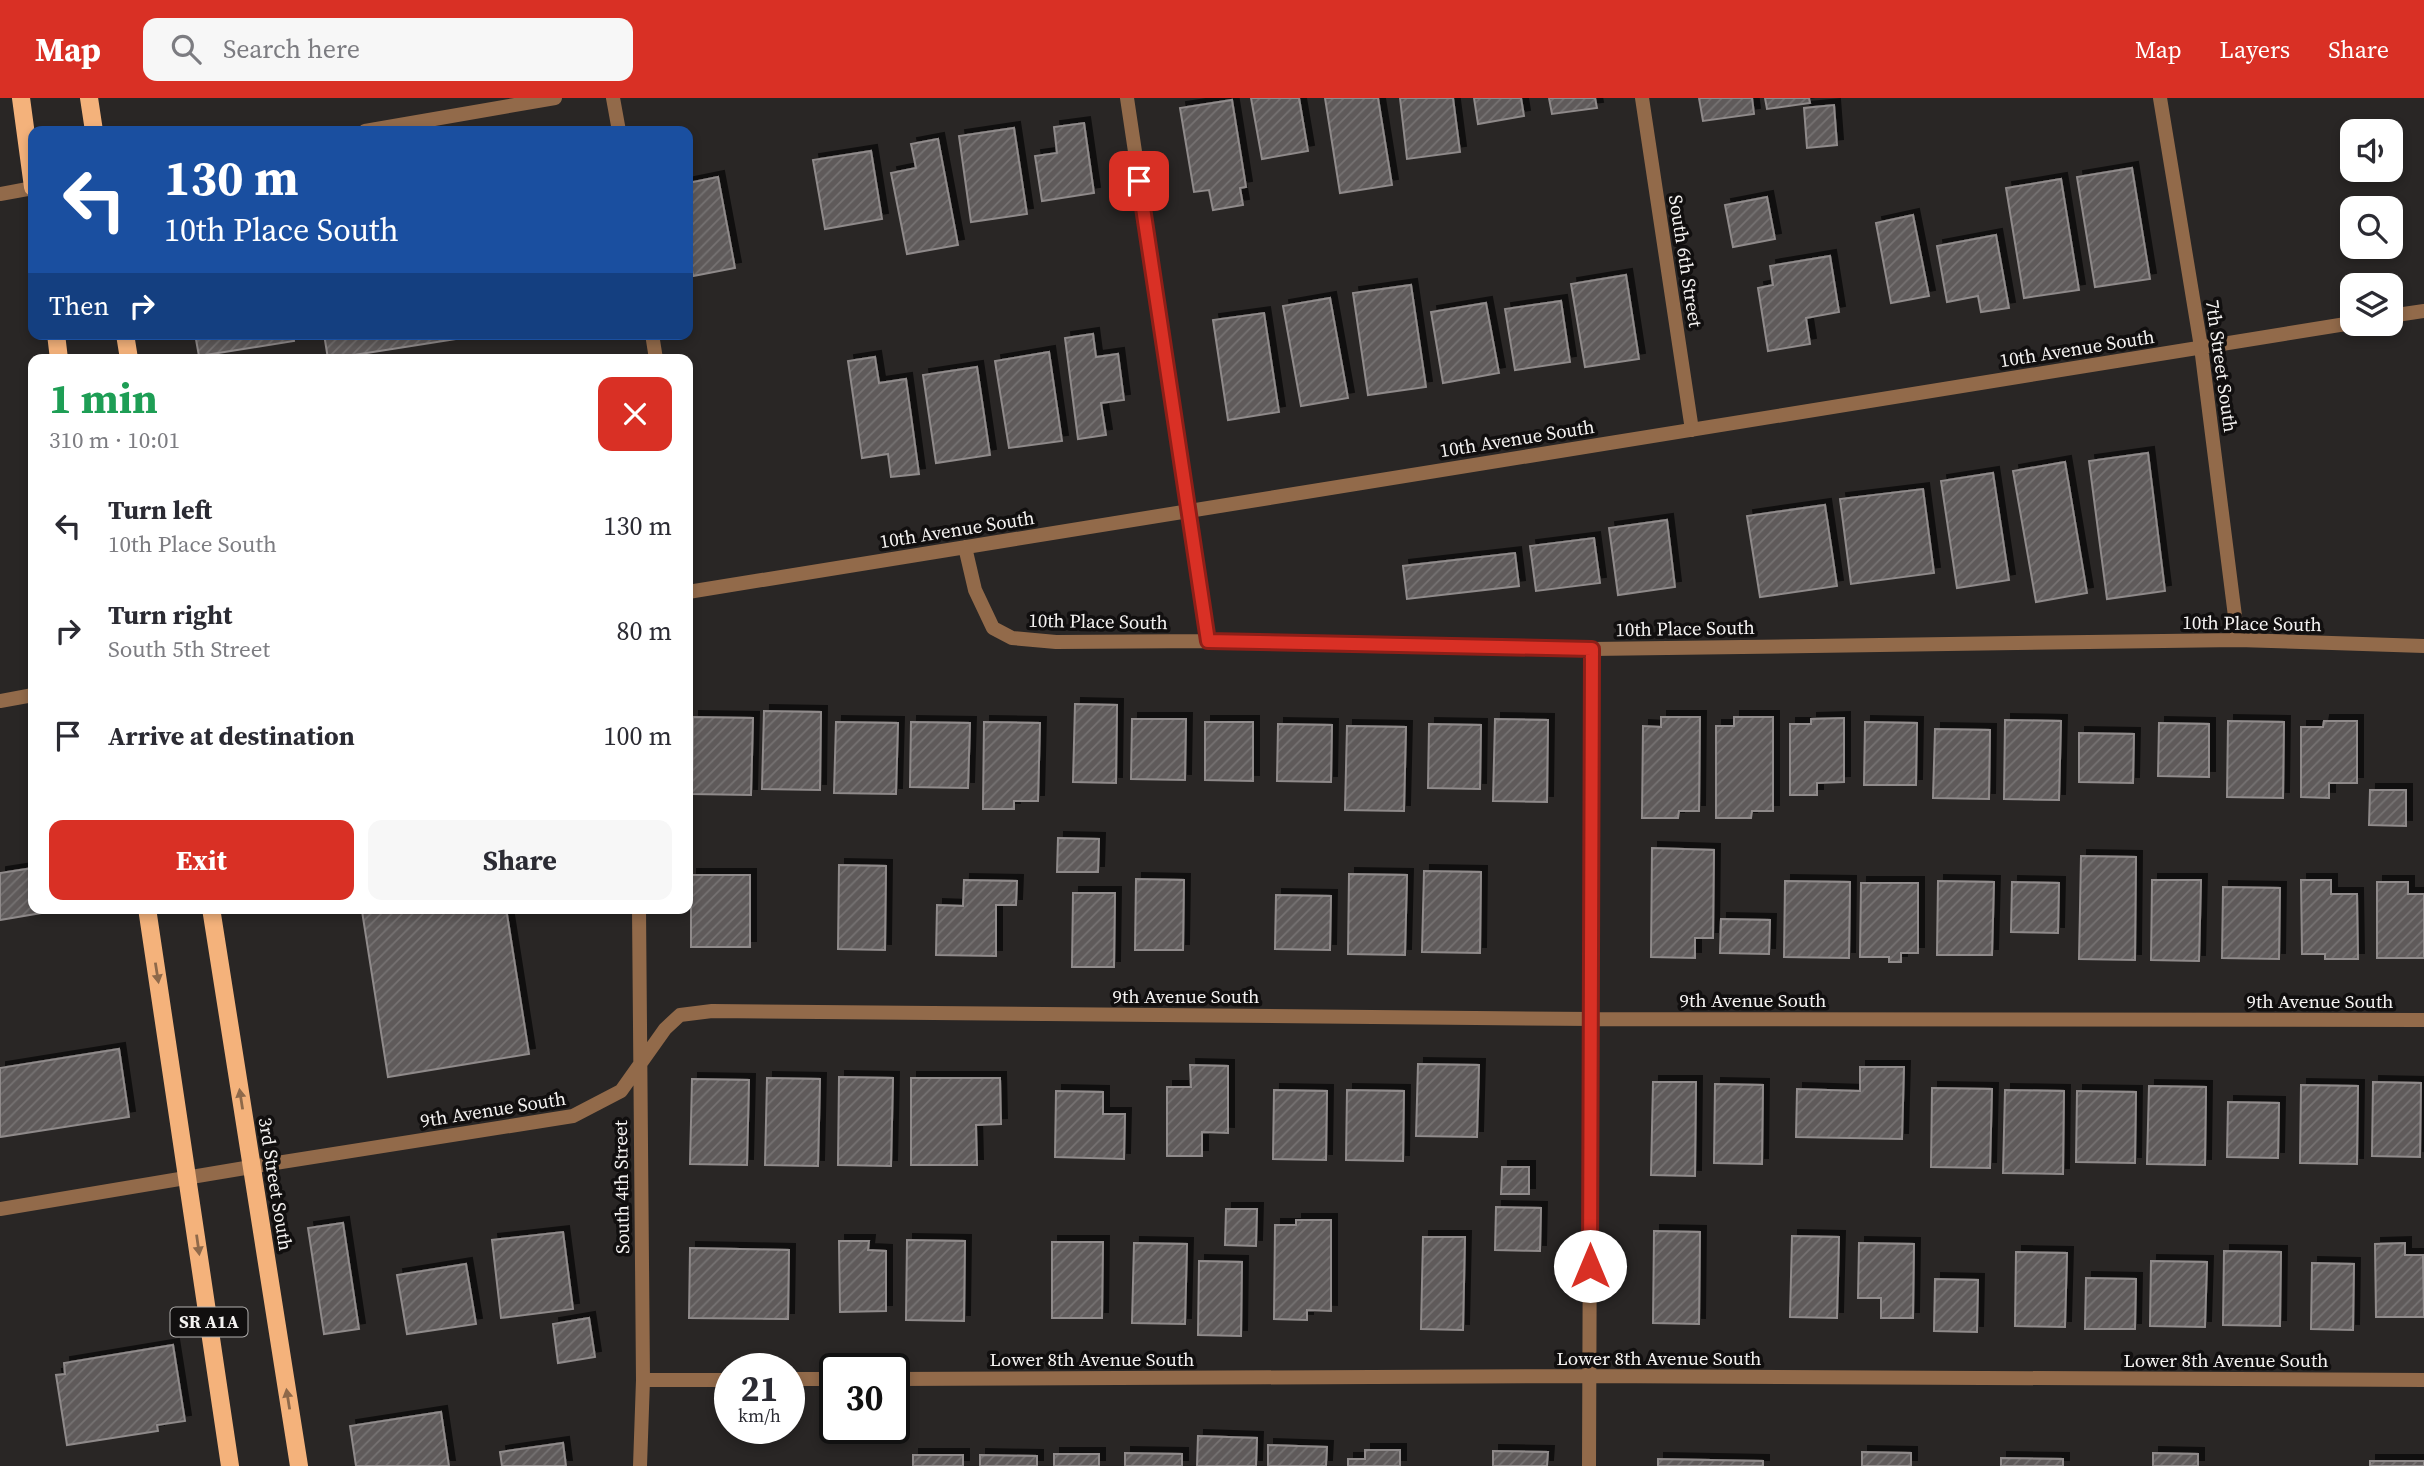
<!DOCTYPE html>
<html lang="en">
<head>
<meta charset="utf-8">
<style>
  body { margin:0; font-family:"Source Serif 4",serif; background:#f7f7f7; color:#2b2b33; height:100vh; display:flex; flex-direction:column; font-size:26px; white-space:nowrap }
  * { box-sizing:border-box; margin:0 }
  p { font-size:23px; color:#7c7c81 }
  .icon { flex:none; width:38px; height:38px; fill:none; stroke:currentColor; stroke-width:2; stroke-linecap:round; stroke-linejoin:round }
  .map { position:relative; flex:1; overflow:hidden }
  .panel { position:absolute; left:28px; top:256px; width:665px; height:560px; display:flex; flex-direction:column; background:#fff; border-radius:14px; box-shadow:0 4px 10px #0003 }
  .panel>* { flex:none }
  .guide { position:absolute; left:28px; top:28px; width:665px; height:214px; border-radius:14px; box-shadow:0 4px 10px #0003; background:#1a4fa0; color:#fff; overflow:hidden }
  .buttons { position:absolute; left:2340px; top:21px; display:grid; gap:14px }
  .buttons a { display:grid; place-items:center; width:63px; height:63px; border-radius:14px; background:#fff; box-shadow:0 4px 10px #0003; font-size:35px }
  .speed { position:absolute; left:714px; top:1255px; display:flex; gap:14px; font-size:35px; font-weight:700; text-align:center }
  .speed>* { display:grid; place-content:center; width:91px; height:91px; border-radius:50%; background:#fff; box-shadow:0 4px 10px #0003; line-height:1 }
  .speed small { font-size:18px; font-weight:400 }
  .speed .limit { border:4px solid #111; border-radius:10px; background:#fff; color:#111 }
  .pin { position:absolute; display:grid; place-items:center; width:60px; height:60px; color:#fff; margin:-30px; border-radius:14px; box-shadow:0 4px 10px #0006 }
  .me { position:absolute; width:77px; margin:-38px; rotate:0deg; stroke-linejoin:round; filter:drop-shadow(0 0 5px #0008) }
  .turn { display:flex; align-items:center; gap:24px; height:147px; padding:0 21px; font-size:32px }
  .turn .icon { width:91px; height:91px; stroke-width:2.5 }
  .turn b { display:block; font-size:49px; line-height:60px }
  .then { display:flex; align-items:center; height:66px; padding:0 21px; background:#0003; gap:14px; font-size:26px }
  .round { display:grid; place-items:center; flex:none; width:74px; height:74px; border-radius:14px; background:#f7f7f7 }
  .overview { display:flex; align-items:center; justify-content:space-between; height:119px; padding:0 21px }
  h1 { font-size:42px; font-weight:700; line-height:52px; color:#1e9e55 }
  .primary-button { display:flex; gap:14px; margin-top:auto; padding:14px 21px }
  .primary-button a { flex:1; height:80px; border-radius:14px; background:#d93025; color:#fff; font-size:28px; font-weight:700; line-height:80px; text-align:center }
  .primary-button a+a { background:#f7f7f7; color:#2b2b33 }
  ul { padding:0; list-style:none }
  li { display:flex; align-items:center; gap:21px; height:105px; padding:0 21px }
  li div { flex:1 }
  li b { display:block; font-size:26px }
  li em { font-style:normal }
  header { display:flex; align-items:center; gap:42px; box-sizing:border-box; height:98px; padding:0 35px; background:#d93025; color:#fff }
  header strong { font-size:33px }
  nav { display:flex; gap:38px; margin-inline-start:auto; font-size:24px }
  .search { width:490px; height:63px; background:#f7f7f7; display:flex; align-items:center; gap:18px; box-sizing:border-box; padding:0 24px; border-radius:14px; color:#7c7c81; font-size:26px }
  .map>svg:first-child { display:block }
  .building { fill:url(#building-hatch); stroke:#8f8a8a; stroke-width:2; filter:url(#shadow) }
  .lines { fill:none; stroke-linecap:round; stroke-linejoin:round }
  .street { stroke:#926a4a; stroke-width:14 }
  .primary { stroke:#f4b27b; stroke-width:18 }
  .oneway { fill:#8e694a }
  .route-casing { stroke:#8d1f18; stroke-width:18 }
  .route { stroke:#d93025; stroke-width:12 }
  .labels { text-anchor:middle; stroke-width:7; stroke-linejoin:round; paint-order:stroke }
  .shield { fill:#110f0f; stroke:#b1afae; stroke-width:2 }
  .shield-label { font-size:18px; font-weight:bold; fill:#f5f3f2 }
  .street-label { font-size:19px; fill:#f5f3f2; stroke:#110f0f }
</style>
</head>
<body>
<header>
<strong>Map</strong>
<div class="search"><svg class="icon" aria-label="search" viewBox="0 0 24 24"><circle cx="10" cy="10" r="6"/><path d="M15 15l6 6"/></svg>Search here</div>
<nav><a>Map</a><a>Layers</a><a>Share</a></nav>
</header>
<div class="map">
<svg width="2424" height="1368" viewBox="0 0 2424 1368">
  <defs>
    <pattern id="building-hatch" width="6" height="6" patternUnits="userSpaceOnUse" patternTransform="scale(1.75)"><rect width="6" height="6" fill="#5e5a5a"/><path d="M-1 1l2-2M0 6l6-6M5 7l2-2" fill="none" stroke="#767272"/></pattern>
    <filter id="shadow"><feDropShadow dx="6" dy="-6" stdDeviation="0" flood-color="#0009"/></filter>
  </defs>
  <rect width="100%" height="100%" fill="#292625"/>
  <!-- building -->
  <path class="building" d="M 1251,0 L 1299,0 L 1308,53 L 1262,61 Z
    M 1325,0 L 1378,0 L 1392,87 L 1340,95 Z
    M 1400,0 L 1453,0 L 1460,54 L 1407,61 Z
    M 1474,0 L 1521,0 L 1524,18 L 1478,26 Z
    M 1549,0 L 1595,0 L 1597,10 L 1552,16 Z
    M 1699,0 L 1752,0 L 1754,16 L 1703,23 Z
    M 1765,0 L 1809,0 L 1810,5 L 1767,11 Z
    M 1232,2 L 1246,89 L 1240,90 L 1243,107 L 1213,112 L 1209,92 L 1194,94 L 1180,10 Z
    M 1834,7 L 1837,47 L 1807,50 L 1804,10 Z
    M 1084,25 L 1094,95 L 1042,103 L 1035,58 L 1057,55 L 1054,29 Z
    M 1014,30 L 1027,116 L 971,124 L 959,38 Z
    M 938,41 L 958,147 L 907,156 L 891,75 L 916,70 L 911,46 Z
    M 871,53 L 882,121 L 825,131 L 813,62 Z
    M 2132,70 L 2150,181 L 2095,189 L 2077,79 Z
    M 718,79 L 735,170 L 693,178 L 688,150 L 688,85 Z
    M 2061,81 L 2079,192 L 2024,200 L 2006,90 Z
    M 1767,99 L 1775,141 L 1733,149 L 1725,107 Z
    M 1913,117 L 1929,198 L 1891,205 L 1876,125 Z
    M 1996,137 L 2009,210 L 1981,214 L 1978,198 L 1947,204 L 1937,148 Z
    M 1830,158 L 1839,214 L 1806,220 L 1810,246 L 1768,253 L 1758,190 L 1773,187 L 1770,168 Z
    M 1626,177 L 1639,261 L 1585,269 L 1571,186 Z
    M 1411,187 L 1426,289 L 1368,297 L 1353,195 Z
    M 1330,200 L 1348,300 L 1301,308 L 1283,208 Z
    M 1561,203 L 1570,264 L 1515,272 L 1505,211 Z
    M 1486,205 L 1499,275 L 1443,285 L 1431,214 Z
    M 1264,215 L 1279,314 L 1228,322 L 1213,222 Z
    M 195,236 L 293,236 L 294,243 L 199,258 Z
    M 324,236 L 482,236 L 482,237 L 328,261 Z
    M 1093,236 L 1096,259 L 1118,256 L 1124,302 L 1101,305 L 1106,337 L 1078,341 L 1065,240 Z
    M 1049,254 L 1062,343 L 1009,350 L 995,263 Z
    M 875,259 L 879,285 L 906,281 L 919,376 L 891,379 L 888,356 L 862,360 L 848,263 Z
    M 977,269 L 990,357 L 936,365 L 923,277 Z
    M 2148,355 L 2165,493 L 2107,501 L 2089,363 Z
    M 2065,364 L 2087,495 L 2036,504 L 2013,373 Z
    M 1993,375 L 2009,482 L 1957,490 L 1941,383 Z
    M 1923,391 L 1934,475 L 1851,486 L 1840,401 Z
    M 1825,407 L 1837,488 L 1760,499 L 1747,418 Z
    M 1667,422 L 1675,489 L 1618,497 L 1609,430 Z
    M 1594,440 L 1600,485 L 1536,493 L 1530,448 Z
    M 1515,455 L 1519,488 L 1407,501 L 1403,468 Z
    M 1075,606 L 1117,607 L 1116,685 L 1073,684 Z
    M 764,613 L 821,614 L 820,692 L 762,691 Z
    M 693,619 L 753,620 L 751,697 L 692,696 Z
    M 1661,619 L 1700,619 L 1699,713 L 1679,713 L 1678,720 L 1642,720 L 1643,628 L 1661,629 Z
    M 1734,619 L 1773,619 L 1773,713 L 1752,713 L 1751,720 L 1716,720 L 1716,628 L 1734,628 Z
    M 1844,620 L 1844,684 L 1817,685 L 1817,697 L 1790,697 L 1790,626 L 1811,626 L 1811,621 Z
    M 1132,621 L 1186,621 L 1185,682 L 1131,681 Z
    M 1495,621 L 1548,622 L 1547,704 L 1493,703 Z
    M 2005,622 L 2061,623 L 2059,702 L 2004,701 Z
    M 2228,623 L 2284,624 L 2283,700 L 2227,699 Z
    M 2324,623 L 2357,623 L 2357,685 L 2329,685 L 2329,700 L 2301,699 L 2301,629 L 2323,629 Z
    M 836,624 L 898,625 L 896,696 L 834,695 Z
    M 911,624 L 970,625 L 968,690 L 910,689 Z
    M 984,624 L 1040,625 L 1038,703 L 1014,703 L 1014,711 L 983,711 Z
    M 1205,624 L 1253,624 L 1253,683 L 1205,682 Z
    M 1865,624 L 1917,625 L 1916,687 L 1864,687 Z
    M 2159,625 L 2209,626 L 2209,679 L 2158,678 Z
    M 1278,626 L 1332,627 L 1331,684 L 1277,683 Z
    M 1429,626 L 1481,627 L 1480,691 L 1428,690 Z
    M 1347,628 L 1406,629 L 1404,713 L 1345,712 Z
    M 1935,631 L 1990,632 L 1989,701 L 1933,700 Z
    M 2079,635 L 2134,636 L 2133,685 L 2079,684 Z
    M 2370,692 L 2406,692 L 2406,728 L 2369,727 Z
    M 1058,740 L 1099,741 L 1098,774 L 1057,774 Z
    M 1652,750 L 1714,752 L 1713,840 L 1695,840 L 1695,860 L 1651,859 Z
    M 2081,758 L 2136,759 L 2135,862 L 2079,861 Z
    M 839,767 L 886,768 L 885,852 L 838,851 Z
    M 33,770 L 33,810 L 71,810 L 0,822 L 0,775 Z
    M 1424,773 L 1481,774 L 1480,855 L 1422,854 Z
    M 1349,776 L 1407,777 L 1405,857 L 1348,856 Z
    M 691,777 L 750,777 L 750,849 L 691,849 Z
    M 1136,781 L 1184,782 L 1183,852 L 1135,852 Z
    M 964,782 L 1017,783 L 1016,807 L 996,807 L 996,858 L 936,857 L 937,807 L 963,808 Z
    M 2152,782 L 2201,782 L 2199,863 L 2151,862 Z
    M 2301,782 L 2331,782 L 2331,796 L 2357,796 L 2358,861 L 2325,861 L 2325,856 L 2302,856 Z
    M 1785,783 L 1850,784 L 1849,860 L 1784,859 Z
    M 1938,783 L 1994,784 L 1992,857 L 1937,857 Z
    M 2012,784 L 2059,785 L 2058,835 L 2011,834 Z
    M 2377,784 L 2408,784 L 2408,796 L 2424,796 L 2424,860 L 2377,860 Z
    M 1861,785 L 1918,785 L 1918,855 L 1901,855 L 1901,864 L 1889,864 L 1889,859 L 1860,859 Z
    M 2223,789 L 2280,790 L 2279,861 L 2222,860 Z
    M 1073,795 L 1115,795 L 1114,869 L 1072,869 Z
    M 1276,797 L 1331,798 L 1330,852 L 1275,851 Z
    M 376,810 L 506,810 L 529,956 L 388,979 L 362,813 Z
    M 1721,821 L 1770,822 L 1769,856 L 1720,855 Z
    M 119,951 L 129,1019 L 0,1039 L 0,970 Z
    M 1418,966 L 1479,967 L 1477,1039 L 1416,1038 Z
    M 1190,967 L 1228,968 L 1228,1035 L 1202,1034 L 1202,1058 L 1167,1058 L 1167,989 L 1191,989 Z
    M 1860,969 L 1904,969 L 1902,1041 L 1796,1039 L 1797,991 L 1860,993 Z
    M 839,979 L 893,980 L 891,1068 L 838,1067 Z
    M 767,980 L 820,981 L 818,1068 L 765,1067 Z
    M 911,980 L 1000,980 L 1001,1026 L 976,1027 L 977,1067 L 911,1067 Z
    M 692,981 L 749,982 L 747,1067 L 690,1066 Z
    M 1653,984 L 1696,984 L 1695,1078 L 1651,1077 Z
    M 2373,984 L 2421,985 L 2420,1059 L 2372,1058 Z
    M 1715,986 L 1763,987 L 1762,1066 L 1714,1065 Z
    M 2301,987 L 2358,988 L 2357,1066 L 2300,1065 Z
    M 2149,988 L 2206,989 L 2205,1067 L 2147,1066 Z
    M 1932,990 L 1992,991 L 1990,1070 L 1931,1069 Z
    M 1274,992 L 1327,993 L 1326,1062 L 1273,1061 Z
    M 1347,992 L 1404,993 L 1403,1063 L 1346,1062 Z
    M 2005,992 L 2064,993 L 2063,1076 L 2003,1075 Z
    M 1056,993 L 1103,994 L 1103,1016 L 1125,1016 L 1124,1061 L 1055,1059 Z
    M 2077,993 L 2136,994 L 2135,1065 L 2076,1064 Z
    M 2228,1004 L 2279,1005 L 2278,1060 L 2227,1059 Z
    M 1502,1069 L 1529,1069 L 1529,1096 L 1501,1096 Z
    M 1496,1109 L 1541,1110 L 1540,1153 L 1495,1152 Z
    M 1226,1111 L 1257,1111 L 1256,1148 L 1225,1147 Z
    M 1296,1122 L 1331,1122 L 1331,1213 L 1307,1212 L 1307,1222 L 1274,1221 L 1275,1127 L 1296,1127 Z
    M 343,1125 L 359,1231 L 324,1236 L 308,1130 Z
    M 1654,1133 L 1700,1134 L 1699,1226 L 1653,1225 Z
    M 563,1134 L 573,1211 L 501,1220 L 492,1142 Z
    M 1792,1138 L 1839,1139 L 1837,1220 L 1790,1219 Z
    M 1423,1139 L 1465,1139 L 1463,1232 L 1421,1231 Z
    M 907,1142 L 965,1143 L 964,1223 L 906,1222 Z
    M 839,1143 L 869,1143 L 868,1152 L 886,1153 L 886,1213 L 840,1214 Z
    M 1052,1144 L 1103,1144 L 1102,1220 L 1052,1220 Z
    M 1134,1145 L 1187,1146 L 1185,1226 L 1132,1225 Z
    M 1859,1145 L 1914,1146 L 1913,1220 L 1881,1220 L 1881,1200 L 1858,1200 Z
    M 2405,1145 L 2405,1157 L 2423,1157 L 2424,1219 L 2376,1219 L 2375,1146 Z
    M 690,1150 L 789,1152 L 788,1221 L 689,1220 Z
    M 2224,1153 L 2281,1154 L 2280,1228 L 2223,1227 Z
    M 2016,1154 L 2067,1155 L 2065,1229 L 2015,1228 Z
    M 1199,1163 L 1242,1164 L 1241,1238 L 1198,1237 Z
    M 2151,1163 L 2207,1164 L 2205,1229 L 2150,1228 Z
    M 2312,1165 L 2354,1166 L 2353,1232 L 2311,1231 Z
    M 466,1166 L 476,1226 L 407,1236 L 397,1177 Z
    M 2086,1180 L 2136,1181 L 2135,1231 L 2085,1231 Z
    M 1935,1181 L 1978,1182 L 1977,1234 L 1934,1233 Z
    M 589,1220 L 595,1259 L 558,1265 L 553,1226 Z
    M 173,1247 L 185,1323 L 157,1327 L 158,1333 L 67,1347 L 56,1277 L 65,1276 L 64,1265 Z
    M 441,1314 L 449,1368 L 356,1368 L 350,1328 Z
    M 1198,1338 L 1257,1340 L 1256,1368 L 1197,1368 Z
    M 563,1345 L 566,1368 L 502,1368 L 500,1354 Z
    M 1268,1347 L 1327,1349 L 1326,1368 L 1268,1368 Z
    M 1365,1352 L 1400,1352 L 1400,1368 L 1348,1368 L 1348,1361 L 1365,1361 Z
    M 1493,1353 L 1548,1354 L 1547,1368 L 1493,1368 Z
    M 1862,1354 L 1911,1355 L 1911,1368 L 1862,1368 Z
    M 1125,1355 L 1182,1356 L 1182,1368 L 1125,1368 Z
    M 2153,1355 L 2198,1356 L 2198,1368 L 2153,1368 Z
    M 1054,1356 L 1099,1356 L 1099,1368 L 1054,1368 Z
    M 913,1357 L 963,1357 L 963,1368 L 913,1368 Z
    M 980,1357 L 1037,1358 L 1037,1368 L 980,1368 Z
    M 2001,1360 L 2063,1361 L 2063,1368 L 2001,1368 Z
    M 1658,1361 L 1763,1363 L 1763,1368 L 1658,1368 Z
    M 2370,1363 L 2424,1363 L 2424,1368 L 2370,1368 Z"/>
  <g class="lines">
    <!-- street -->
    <path class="street" d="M 613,0 L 619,33
      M 1127,0 L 1208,543
      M 1642,0 L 1692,332
      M 2160,0 L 2201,249 L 2238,542
      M 365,33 L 555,0
      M 0,96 L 33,90
      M 2390,218 L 2424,213
      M 652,236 L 656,261
      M 965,449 L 975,492 L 993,530 L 1012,540 L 1056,544 L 1208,543 L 1592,551 L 2238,542 L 2424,548
      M 688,494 L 2352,225
      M 0,603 L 33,597
      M 639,810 L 643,1282 L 640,1368
      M 0,1111 L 251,1069 L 573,1018 L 621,993 L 665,931 L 680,917 L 712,913 L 1592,921 L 2424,922
      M 789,1281 L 835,1281
      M 894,1281 L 1589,1278 L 2424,1282
      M 643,1282 L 730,1282
      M 1589,1368 L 1592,551"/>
    <!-- primary -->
    <path class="primary" d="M 21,0 L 33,89
      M 89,0 L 94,33
      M 56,236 L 59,261
      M 125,236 L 129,261
      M 147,810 L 230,1368
      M 211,810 L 299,1368"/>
  </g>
  <!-- one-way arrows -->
  <defs><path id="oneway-solid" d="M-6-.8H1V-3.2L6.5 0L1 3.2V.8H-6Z" transform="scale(1.75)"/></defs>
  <g class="oneway">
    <use href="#oneway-solid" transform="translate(157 875) rotate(81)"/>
    <use href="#oneway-solid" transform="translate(241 1001) rotate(-99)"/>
    <use href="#oneway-solid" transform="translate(198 1147) rotate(82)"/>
    <use href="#oneway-solid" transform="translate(288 1301) rotate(-99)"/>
  </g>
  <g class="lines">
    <defs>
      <path id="route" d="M 1139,83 L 1208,543 L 1592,551 L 1590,1168"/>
    </defs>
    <!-- route casing -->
    <use href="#route" class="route-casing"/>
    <!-- route -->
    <use href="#route" class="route"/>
  </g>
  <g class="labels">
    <!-- shield labels -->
    <rect class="shield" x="170.5" y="1209.5" width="77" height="29" rx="5"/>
    <g class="shield-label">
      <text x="209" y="1230">SR A1A</text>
    </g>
    <!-- street labels -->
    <g class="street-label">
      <text transform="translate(1686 163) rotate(81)" y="7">South 6th Street</text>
      <text transform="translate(2077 250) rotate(-9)" y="7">10th Avenue South</text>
      <text transform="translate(2222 268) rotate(82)" y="7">7th Street South</text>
      <text transform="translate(1517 340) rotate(-9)" y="7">10th Avenue South</text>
      <text transform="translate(957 431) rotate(-9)" y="7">10th Avenue South</text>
      <text transform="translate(1098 523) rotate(1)" y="7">10th Place South</text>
      <text transform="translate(2252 525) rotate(1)" y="7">10th Place South</text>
      <text transform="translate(1685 530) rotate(-1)" y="7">10th Place South</text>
      <text x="1186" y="905">9th Avenue South</text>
      <text x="1753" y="909">9th Avenue South</text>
      <text x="2320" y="910">9th Avenue South</text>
      <text transform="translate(493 1011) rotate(-9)" y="7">9th Avenue South</text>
      <text transform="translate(276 1086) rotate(81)" y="7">3rd Street South</text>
      <text transform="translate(621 1089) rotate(-91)" y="7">South 4th Street</text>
      <text x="1659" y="1267">Lower 8th Avenue South</text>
      <text x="1092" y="1268">Lower 8th Avenue South</text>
      <text x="2226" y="1269">Lower 8th Avenue South</text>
    </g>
  </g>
</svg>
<div class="buttons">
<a><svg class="icon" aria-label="sound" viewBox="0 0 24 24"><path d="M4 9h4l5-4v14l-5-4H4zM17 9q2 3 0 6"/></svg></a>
<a><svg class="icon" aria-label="search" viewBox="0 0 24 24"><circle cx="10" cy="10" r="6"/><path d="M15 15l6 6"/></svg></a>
<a><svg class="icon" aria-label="layers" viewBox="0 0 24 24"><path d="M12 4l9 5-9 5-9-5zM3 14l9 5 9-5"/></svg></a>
</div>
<div class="speed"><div>21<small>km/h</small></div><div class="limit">30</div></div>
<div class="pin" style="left:1139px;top:83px;background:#d93025"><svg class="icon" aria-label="arrive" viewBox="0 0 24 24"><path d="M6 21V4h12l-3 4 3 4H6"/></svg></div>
<svg class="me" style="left:1590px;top:1168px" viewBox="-20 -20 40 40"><circle r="19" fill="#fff"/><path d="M0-13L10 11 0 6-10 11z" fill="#d93025"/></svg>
<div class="guide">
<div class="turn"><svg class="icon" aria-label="left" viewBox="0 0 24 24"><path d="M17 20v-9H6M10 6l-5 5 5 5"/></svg><div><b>130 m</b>10th Place South</div></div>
<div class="then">Then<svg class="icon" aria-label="right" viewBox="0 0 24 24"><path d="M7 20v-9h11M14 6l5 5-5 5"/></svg></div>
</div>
<section class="panel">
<div class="overview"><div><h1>1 min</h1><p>310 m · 10:01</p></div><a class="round" style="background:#d93025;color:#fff"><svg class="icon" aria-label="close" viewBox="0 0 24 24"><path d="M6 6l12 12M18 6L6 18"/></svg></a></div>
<ul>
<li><svg class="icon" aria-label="left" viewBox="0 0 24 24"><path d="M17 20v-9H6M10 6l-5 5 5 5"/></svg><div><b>Turn left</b><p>10th Place South</p></div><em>130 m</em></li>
<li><svg class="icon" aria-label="right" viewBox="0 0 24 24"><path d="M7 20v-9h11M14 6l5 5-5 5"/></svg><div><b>Turn right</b><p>South 5th Street</p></div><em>80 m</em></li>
<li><svg class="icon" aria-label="arrive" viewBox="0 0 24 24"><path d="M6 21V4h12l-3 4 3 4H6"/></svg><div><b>Arrive at destination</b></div><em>100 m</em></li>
</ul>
<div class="primary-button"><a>Exit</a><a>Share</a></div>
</section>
</div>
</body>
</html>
